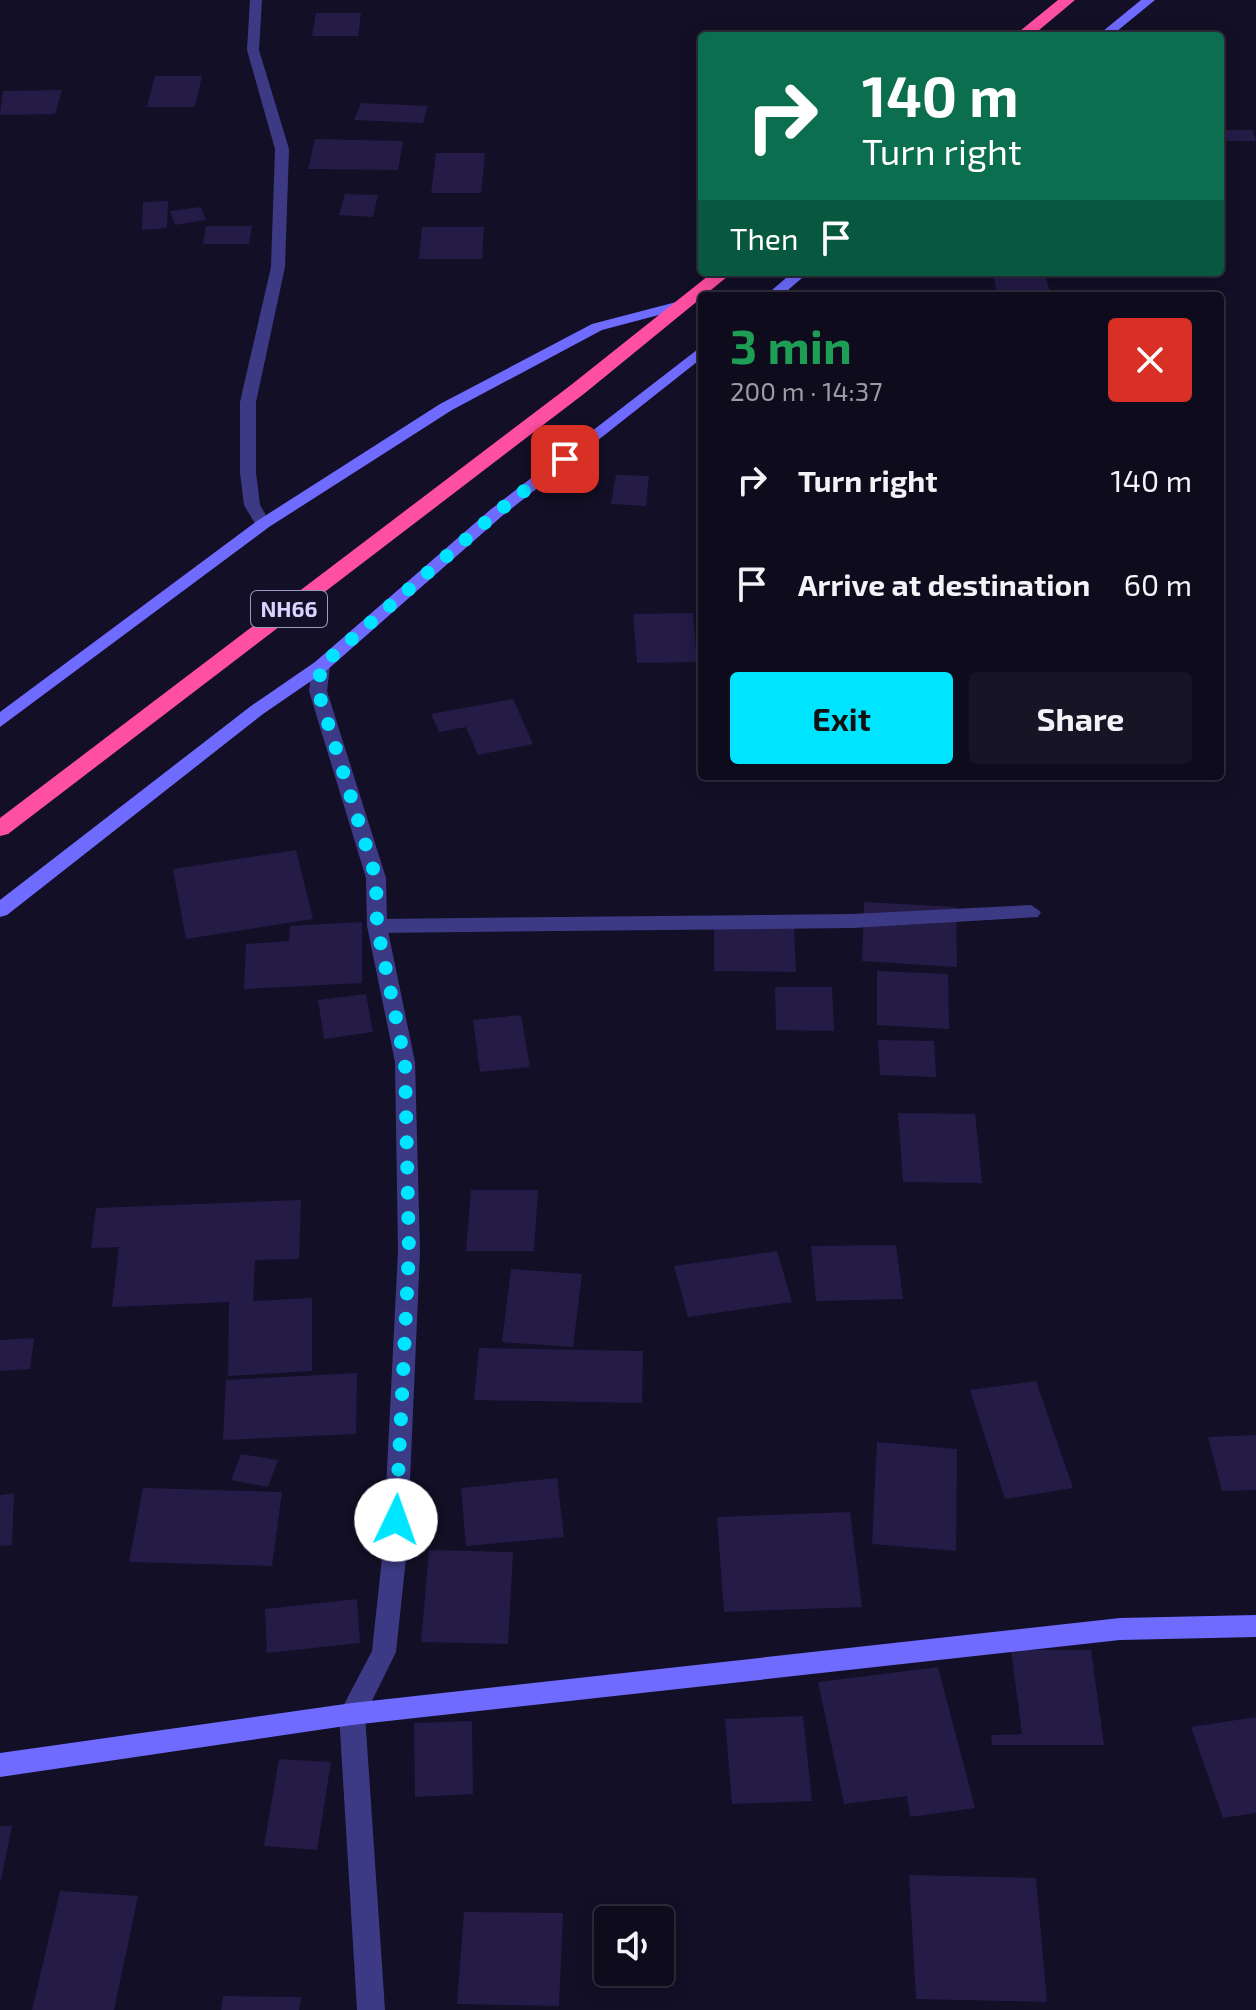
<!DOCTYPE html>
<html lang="en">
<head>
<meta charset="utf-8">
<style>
  body { margin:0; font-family:"Exo 2",sans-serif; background:#171425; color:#f1f3f6; height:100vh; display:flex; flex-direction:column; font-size:30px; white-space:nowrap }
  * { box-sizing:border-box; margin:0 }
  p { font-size:26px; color:#9b9ba3 }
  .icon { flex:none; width:44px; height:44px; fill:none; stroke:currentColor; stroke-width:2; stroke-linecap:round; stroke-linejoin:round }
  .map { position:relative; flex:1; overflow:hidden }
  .side { position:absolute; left:698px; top:292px; width:526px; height:488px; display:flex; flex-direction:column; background:#0e0b1c; border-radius:8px; box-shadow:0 4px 20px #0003,0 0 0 2px #2e2b3b }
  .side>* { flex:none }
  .guide { position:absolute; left:698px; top:32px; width:526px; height:244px; border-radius:8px; box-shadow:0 4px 20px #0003,0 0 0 2px #2e2b3b; background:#0b6e4f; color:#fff; overflow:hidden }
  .buttons { position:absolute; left:594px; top:1906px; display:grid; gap:16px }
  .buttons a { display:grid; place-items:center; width:80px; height:80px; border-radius:8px; background:#0e0b1c; box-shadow:0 4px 20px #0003,0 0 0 2px #2e2b3b; font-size:40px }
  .pin { position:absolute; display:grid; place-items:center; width:68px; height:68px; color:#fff; margin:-34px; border-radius:16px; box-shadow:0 4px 12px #0006 }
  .me { position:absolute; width:88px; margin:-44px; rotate:3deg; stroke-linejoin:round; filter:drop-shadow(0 0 6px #0008) }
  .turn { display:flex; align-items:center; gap:28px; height:168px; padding:0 32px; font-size:36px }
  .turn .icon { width:104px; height:104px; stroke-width:2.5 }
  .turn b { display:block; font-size:56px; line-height:68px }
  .then { display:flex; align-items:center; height:76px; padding:0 32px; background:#0003; gap:16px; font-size:30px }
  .round { display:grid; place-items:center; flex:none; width:84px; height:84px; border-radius:8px; background:#171425 }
  .headline { display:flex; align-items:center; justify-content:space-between; height:136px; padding:0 32px }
  h1 { font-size:48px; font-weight:700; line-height:60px; color:#1e9e55 }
  .cta { display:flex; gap:16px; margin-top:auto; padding:16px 32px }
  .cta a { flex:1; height:92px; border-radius:8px; background:#00e5ff; color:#111; font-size:32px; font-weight:700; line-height:92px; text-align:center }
  .cta a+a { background:#171425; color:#f1f3f6 }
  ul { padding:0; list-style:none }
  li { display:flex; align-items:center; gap:24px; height:104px; padding:0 32px }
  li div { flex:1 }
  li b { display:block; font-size:30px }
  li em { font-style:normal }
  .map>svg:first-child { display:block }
  .building { fill:#241b47 }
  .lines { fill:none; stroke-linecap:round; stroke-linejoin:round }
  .lane { fill:#3d3a85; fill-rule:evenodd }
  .street { fill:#3d3a85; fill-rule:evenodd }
  .secondary { fill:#6f6bff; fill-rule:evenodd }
  .highway { fill:#ff4fa3; fill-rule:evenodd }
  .route { stroke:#00e5ff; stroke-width:14; stroke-dasharray:0 25.2 }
  .labels { text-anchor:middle; stroke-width:8; stroke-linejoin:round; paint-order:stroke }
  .shield { fill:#130f26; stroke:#9e99be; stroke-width:2 }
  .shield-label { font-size:22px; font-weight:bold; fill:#d9d4ff }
</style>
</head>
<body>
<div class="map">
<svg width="1256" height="2010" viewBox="0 0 1256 2010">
  <rect width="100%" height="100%" fill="#130f26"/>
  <!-- building -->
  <path class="building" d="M 316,13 L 361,13 L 358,36 L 312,36 Z
    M 155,76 L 202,76 L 195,107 L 147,107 Z
    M 62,90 L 55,114 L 0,115 L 3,91 Z
    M 361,103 L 428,106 L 423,123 L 354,120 Z
    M 1220,130 L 1253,130 L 1256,141 L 1220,141 Z
    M 315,139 L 403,141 L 398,170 L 308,169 Z
    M 436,153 L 485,153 L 481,193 L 431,193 Z
    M 345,194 L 378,195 L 373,217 L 339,215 Z
    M 168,201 L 167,228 L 142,230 L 143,202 Z
    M 201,207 L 206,220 L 175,225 L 170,211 Z
    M 206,226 L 252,226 L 249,244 L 203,244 Z
    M 422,227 L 484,227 L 482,259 L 419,259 Z
    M 1045,274 L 1051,296 L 998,296 L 993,275 Z
    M 616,475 L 649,476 L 646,506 L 611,504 Z
    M 693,613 L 697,662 L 637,663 L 633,614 Z
    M 513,699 L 533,744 L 478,755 L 466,727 L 439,732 L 431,714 Z
    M 837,776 L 897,776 L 897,782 L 837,778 Z
    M 296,850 L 313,919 L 186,939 L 173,869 Z
    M 864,902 L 956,907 L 957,967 L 862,961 Z
    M 362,922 L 362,983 L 244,989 L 246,944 L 289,941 L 290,926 Z
    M 714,926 L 794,927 L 796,972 L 714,971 Z
    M 877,971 L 948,974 L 949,1029 L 877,1025 Z
    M 775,987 L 832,987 L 834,1031 L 776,1030 Z
    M 366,994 L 373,1032 L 324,1039 L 318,1000 Z
    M 521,1015 L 530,1067 L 480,1072 L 473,1020 Z
    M 878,1040 L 934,1041 L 936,1077 L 880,1075 Z
    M 898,1113 L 975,1114 L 982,1183 L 903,1182 Z
    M 471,1190 L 538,1190 L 534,1251 L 466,1251 Z
    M 301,1200 L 299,1259 L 255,1260 L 253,1301 L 312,1298 L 312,1371 L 228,1376 L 229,1302 L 112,1307 L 119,1247 L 91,1248 L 96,1208 Z
    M 896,1245 L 903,1299 L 816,1301 L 811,1246 Z
    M 777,1251 L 792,1302 L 688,1317 L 674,1266 Z
    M 511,1269 L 582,1274 L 573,1347 L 502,1342 Z
    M 34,1338 L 30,1369 L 0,1371 L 0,1340 Z
    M 479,1348 L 643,1351 L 642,1403 L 474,1400 Z
    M 357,1373 L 356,1434 L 223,1440 L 226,1380 Z
    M 1036,1381 L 1073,1488 L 1005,1499 L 970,1390 Z
    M 1256,1435 L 1256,1490 L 1222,1491 L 1208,1437 Z
    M 877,1442 L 957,1449 L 956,1551 L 872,1544 Z
    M 241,1454 L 278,1460 L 268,1487 L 231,1480 Z
    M 557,1478 L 564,1537 L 466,1546 L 461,1488 Z
    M 143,1488 L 282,1492 L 272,1566 L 129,1562 Z
    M 14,1493 L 12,1545 L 0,1546 L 0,1495 Z
    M 850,1512 L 862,1607 L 724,1612 L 717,1517 Z
    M 429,1550 L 513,1552 L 508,1644 L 421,1642 Z
    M 357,1599 L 360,1643 L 267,1653 L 265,1609 Z
    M 1011,1650 L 1091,1650 L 1104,1745 L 992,1745 L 991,1735 L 1022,1734 Z
    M 938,1667 L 975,1808 L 910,1817 L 907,1796 L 844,1804 L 818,1682 Z
    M 803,1716 L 812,1801 L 732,1804 L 725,1719 Z
    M 1256,1717 L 1256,1813 L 1223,1818 L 1191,1727 Z
    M 472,1721 L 473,1794 L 415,1797 L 414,1723 Z
    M 279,1759 L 331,1762 L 317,1850 L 264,1846 Z
    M 0,1826 L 12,1826 L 1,1880 L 0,1880 Z
    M 909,1875 L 1036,1878 L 1047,2002 L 916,1999 Z
    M 60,1891 L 138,1896 L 114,2010 L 32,2010 Z
    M 464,1912 L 563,1913 L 559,2006 L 457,2004 Z
    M 223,1996 L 301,1997 L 299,2010 L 221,2010 Z"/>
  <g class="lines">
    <!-- lane -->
    <path class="lane" d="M 1031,905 L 1041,912 L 1038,917 L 852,928 L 377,933 L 367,926 L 377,919 L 852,914 Z"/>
    <!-- street -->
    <path class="street" d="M 250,0 L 262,0 L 259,50 L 289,149 L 285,267 L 256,402 L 256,473 L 260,505 L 271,524 L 263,529 L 257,527 L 244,505 L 240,473 L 240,402 L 271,267 L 275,149 L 247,50 Z
      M 321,661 L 330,666 L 327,691 L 386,878 L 387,926 L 415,1062 L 420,1251 L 407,1549 L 396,1652 L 365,1715 L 385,2010 L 357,2010 L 339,1714 L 372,1651 L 383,1549 L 398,1251 L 395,1062 L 367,926 L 366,878 L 309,691 L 312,666 Z"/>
    <!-- secondary -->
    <path class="secondary" d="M 1141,0 L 1155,0 L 1111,36 L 1097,36 Z
      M 793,272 L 809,272 L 781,296 L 765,296 Z
      M 684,300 L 689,301 L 689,307 L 602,330 L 452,410 L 269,527 L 0,727 L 0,712 L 257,521 L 440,404 L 592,324 Z
      M 702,346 L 702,358 L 502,516 L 327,670 L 263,714 L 7,915 L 0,917 L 0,900 L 251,706 L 315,662 L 490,510 Z
      M 1256,1615 L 1256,1637 L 1120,1640 L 352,1725 L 0,1777 L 0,1753 L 352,1703 L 1120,1618 Z"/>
    <!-- highway -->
    <path class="highway" d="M 1058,0 L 1075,0 L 1032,36 L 1014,36 Z
      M 713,272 L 733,272 L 585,393 L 8,834 L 0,836 L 0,818 L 571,385 Z"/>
  </g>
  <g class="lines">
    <!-- route -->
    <path class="route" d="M 396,1520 L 409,1251 L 405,1062 L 377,926 L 376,878 L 318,691 L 321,666 L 496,513 L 565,459"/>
  </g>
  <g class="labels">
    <!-- shield labels -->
    <rect class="shield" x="251" y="591" width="76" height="36" rx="6"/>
    <g class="shield-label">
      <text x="289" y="617">NH66</text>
    </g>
  </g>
</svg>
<div class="buttons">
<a><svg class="icon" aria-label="sound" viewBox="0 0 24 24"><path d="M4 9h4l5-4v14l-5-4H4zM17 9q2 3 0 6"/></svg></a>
</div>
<div class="pin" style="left:565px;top:459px;background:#d93025"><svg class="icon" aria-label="arrive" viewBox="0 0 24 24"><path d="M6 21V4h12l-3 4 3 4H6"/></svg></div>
<svg class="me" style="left:396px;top:1520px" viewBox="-20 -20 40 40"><circle r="19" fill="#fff"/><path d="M0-13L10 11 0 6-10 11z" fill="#00e5ff"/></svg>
<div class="guide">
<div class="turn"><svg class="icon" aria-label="right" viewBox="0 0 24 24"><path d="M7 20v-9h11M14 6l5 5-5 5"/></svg><div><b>140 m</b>Turn right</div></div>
<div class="then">Then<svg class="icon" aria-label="arrive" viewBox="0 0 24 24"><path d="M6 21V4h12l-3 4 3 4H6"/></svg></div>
</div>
<section class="side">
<div class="headline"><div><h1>3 min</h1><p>200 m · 14:37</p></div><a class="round" style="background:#d93025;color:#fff"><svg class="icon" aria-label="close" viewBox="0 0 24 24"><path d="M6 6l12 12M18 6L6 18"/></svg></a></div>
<ul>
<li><svg class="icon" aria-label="right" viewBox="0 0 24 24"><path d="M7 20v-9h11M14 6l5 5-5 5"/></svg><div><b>Turn right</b></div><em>140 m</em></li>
<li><svg class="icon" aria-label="arrive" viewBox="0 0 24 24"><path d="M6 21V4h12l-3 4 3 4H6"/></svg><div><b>Arrive at destination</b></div><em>60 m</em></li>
</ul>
<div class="cta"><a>Exit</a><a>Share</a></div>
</section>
</div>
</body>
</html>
